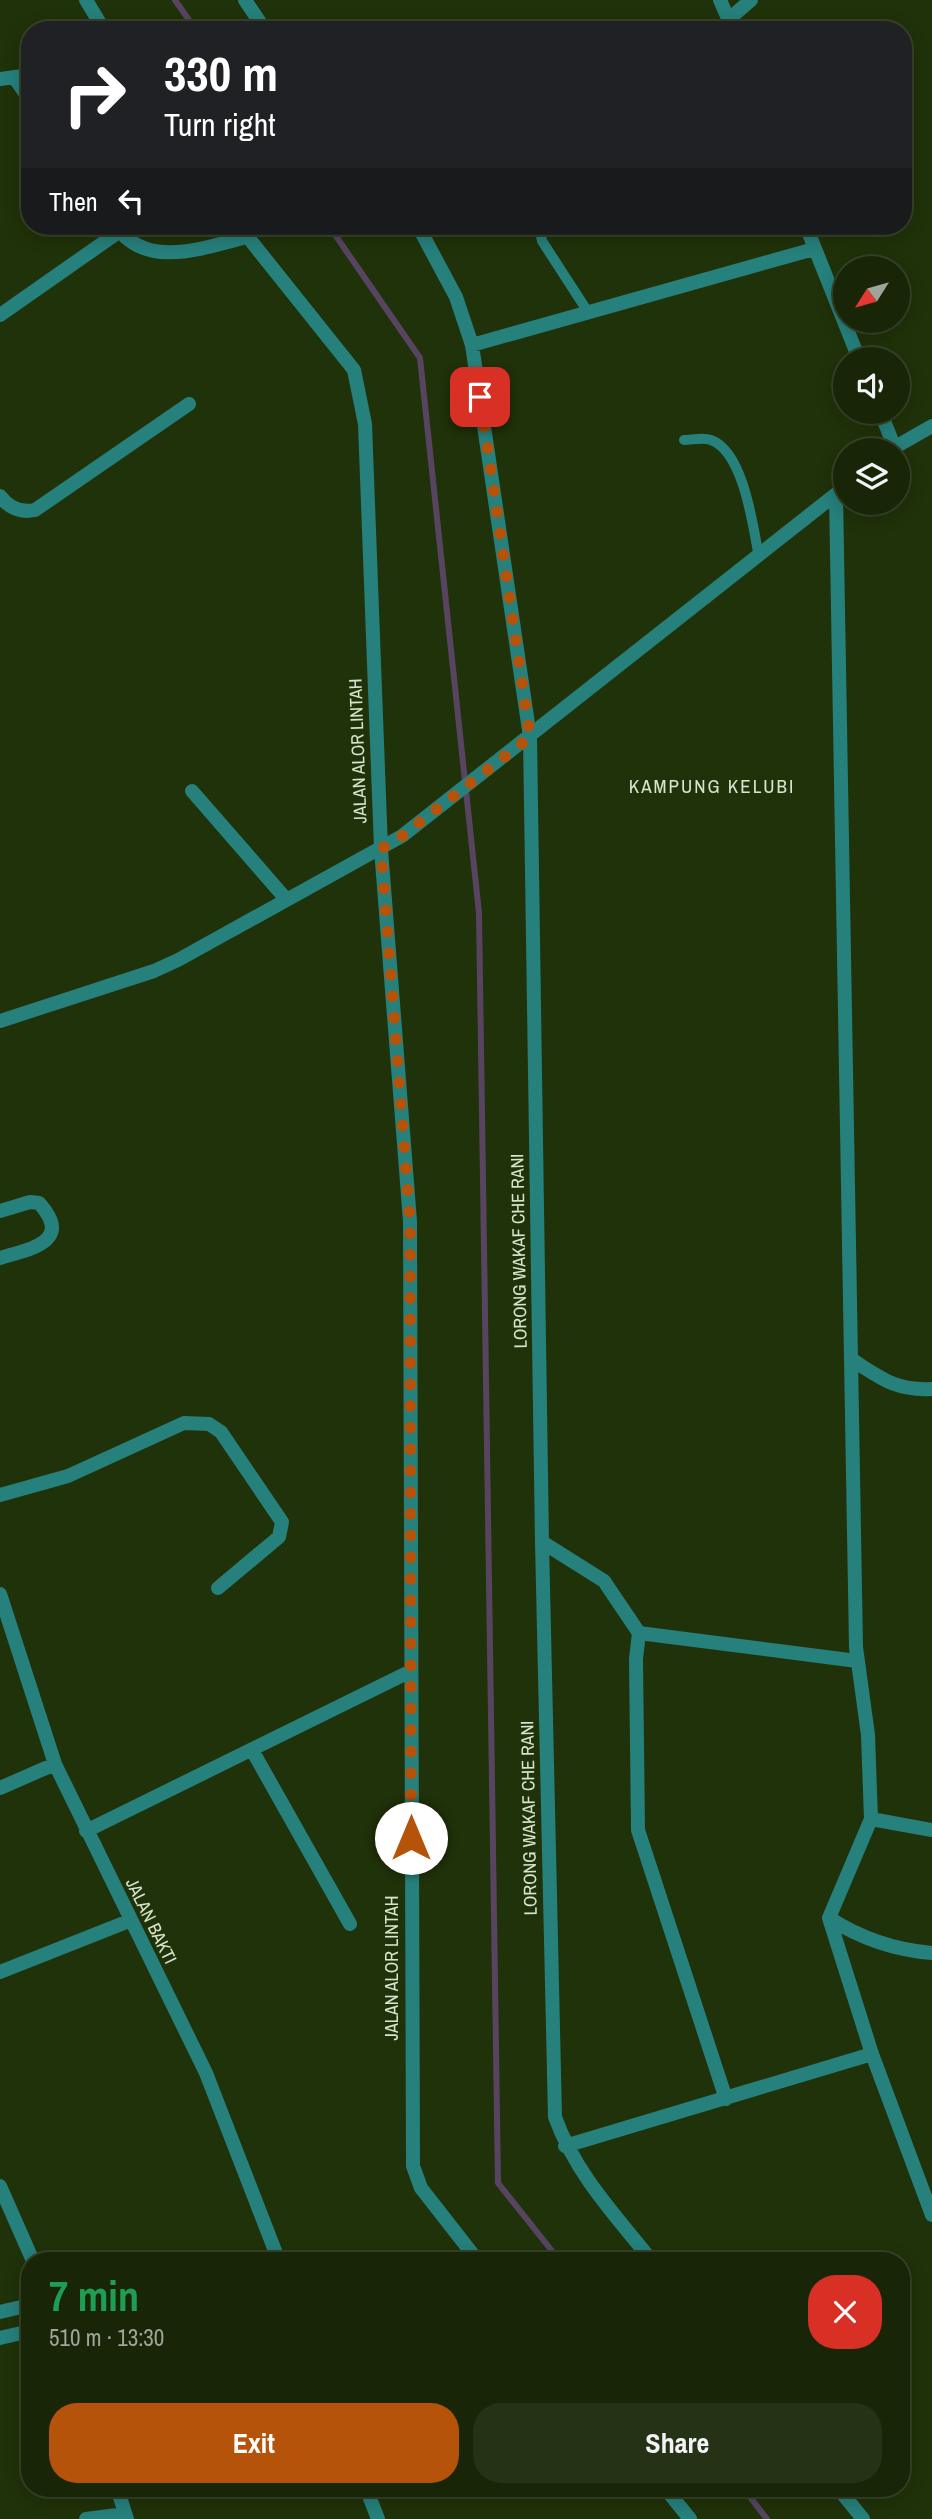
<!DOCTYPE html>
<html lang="en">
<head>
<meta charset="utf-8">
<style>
  body { margin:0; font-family:"Archivo Narrow",sans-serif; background:#253215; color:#f1f3f6; height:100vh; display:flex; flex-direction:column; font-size:26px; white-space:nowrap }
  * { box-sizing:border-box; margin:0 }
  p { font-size:23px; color:#9fa59b }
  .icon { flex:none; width:38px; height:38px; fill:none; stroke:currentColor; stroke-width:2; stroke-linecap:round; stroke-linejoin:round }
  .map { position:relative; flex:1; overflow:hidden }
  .drawer { position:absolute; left:21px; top:2252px; width:889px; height:245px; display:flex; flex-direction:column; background:#182607; border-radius:28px; box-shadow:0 4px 18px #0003,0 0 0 2px #364328 }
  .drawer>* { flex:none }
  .banner { position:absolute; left:21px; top:21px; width:891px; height:214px; border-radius:28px; box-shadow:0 4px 18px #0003,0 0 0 2px #364328; background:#202124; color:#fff; overflow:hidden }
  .needle { width:46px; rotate:233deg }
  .buttons { position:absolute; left:833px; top:256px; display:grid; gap:14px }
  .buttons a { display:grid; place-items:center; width:77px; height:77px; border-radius:50%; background:#182607; box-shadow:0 4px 18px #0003,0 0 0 2px #364328; font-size:35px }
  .pin { position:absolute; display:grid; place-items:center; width:60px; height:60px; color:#fff; margin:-30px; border-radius:14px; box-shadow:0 4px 10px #0006 }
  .me { position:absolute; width:77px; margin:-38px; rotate:0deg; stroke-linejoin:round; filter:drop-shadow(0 0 5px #0008) }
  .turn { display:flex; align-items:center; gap:24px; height:147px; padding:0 28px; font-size:32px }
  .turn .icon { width:91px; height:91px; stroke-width:2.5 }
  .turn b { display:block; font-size:49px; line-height:60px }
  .then { display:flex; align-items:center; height:66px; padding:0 28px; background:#0003; gap:14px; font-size:26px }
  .round { display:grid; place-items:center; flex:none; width:74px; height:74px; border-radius:28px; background:#253215 }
  .summary { display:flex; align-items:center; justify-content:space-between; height:119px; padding:0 28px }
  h1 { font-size:42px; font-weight:800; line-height:52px; color:#1e9e55 }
  .cta { display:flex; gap:14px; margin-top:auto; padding:14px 28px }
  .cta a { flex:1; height:80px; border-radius:28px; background:#b45309; color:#fff; font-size:28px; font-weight:800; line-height:80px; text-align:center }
  .cta a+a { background:#253215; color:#f1f3f6 }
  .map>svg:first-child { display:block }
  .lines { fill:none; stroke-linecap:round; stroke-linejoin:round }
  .stream { stroke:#584461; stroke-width:6 }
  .path { stroke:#62724f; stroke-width:3.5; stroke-dasharray:5 5; stroke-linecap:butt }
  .service { stroke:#26807c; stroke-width:10 }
  .minor { stroke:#26807c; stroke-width:14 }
  .route { stroke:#b45309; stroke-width:12; stroke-dasharray:0 21.6 }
  .labels { text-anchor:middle; stroke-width:7; stroke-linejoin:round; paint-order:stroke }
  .street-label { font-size:18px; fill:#d8e4cd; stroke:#203209 }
  .neighbourhood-label { font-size:19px; letter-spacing:2px; fill:#d8e4cd; stroke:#203209 }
</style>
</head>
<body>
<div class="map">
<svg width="932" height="2519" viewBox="0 0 932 2519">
  <rect width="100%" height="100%" fill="#203209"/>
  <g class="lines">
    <!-- stream -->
    <path class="stream" d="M 175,0 L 196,30
      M 329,226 L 420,358 L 479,913 L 498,2183 L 560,2261
      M 743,2488 L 767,2519"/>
    <!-- path -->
    <path class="path" d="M 264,230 L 275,226"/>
    <!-- service -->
    <path class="service" d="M 539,226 L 542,241 L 588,312
      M 684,440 C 692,440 703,437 711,440 C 744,452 753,527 759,557"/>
    <!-- minor -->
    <path class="minor" d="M 86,0 L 104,30
      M 245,0 L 265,30
      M 720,0 L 733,30
      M 729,19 L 751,0
      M 14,77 L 30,100
      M 0,79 L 30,75
      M 116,226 C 146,270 203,248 247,237
      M 239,226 L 354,370 L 365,424 L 381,849 L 410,1221 L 413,2166 L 421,2188 L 478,2261
      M 418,226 L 456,297 L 472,345 L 530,737 L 542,1542 L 555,2117 C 575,2173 615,2215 652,2261
      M 806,226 L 859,359
      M 0,315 L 120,231
      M 472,345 L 814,249
      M 880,411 L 894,446
      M 890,450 L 932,426
      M 836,494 L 856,1647 L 868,1735 L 871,1819 L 829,1918 L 872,2054 L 932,2215
      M 0,496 C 9,508 21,513 35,510 L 189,404
      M 192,791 L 286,899
      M 0,1021 L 154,971 L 178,960 L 402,836 L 845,487
      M 0,1211 L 30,1202 L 39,1203 C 74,1242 30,1249 0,1258
      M 851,1359 C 881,1378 895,1391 932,1389
      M 0,1495 L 68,1476 L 184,1423 L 209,1424 L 221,1432 L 282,1522 L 279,1537 L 218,1588
      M 542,1542 L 604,1581 L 639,1633
      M 0,1594 L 55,1764 L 206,2073 L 279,2261
      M 252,1750 L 350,1924
      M 0,1788 L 55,1764
      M 871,1819 L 932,1830
      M 86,1831 L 411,1671
      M 829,1918 C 860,1938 895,1950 932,1953
      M 0,1972 L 129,1921
      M 726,2099 L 638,1830 L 636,1659 L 639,1633 L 857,1661
      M 565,2146 L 872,2054
      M 0,2186 L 33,2261
      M 0,2312 L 30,2305
      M 0,2338 L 30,2331
      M 117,2488 L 127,2519
      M 366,2488 L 378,2519
      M 665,2488 L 690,2519
      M 838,2488 L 863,2519
      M 86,2519 L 125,2514"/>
  </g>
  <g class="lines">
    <!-- route -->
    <path class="route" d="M 411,1838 L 410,1221 L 381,849 L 402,836 L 530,737 L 480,397"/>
  </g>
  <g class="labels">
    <!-- street labels -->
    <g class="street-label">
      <text transform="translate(358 751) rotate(-92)" y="6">JALAN ALOR LINTAH</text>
      <text transform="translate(519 1251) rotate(-91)" y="6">LORONG WAKAF CHE RANI</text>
      <text transform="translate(529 1818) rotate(-91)" y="6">LORONG WAKAF CHE RANI</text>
      <text transform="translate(151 1921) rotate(64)" y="6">JALAN BAKTI</text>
      <text transform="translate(392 1968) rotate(-90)" y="6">JALAN ALOR LINTAH</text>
    </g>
    <!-- neighbourhood labels -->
    <g class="neighbourhood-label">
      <text x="712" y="793">KAMPUNG KELUBI</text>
    </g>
  </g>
</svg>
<div class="buttons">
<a><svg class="needle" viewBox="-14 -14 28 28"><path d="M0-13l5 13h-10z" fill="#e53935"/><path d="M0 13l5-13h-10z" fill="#9fa59b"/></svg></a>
<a><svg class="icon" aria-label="sound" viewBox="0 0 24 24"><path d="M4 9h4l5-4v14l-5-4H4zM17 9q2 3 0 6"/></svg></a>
<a><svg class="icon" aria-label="layers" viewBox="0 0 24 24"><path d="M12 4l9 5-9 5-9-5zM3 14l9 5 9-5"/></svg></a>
</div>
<div class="pin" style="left:480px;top:397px;background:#d93025"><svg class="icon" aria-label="arrive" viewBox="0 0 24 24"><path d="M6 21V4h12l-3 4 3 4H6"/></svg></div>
<svg class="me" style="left:411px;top:1838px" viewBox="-20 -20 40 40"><circle r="19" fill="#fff"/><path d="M0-13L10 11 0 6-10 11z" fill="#b45309"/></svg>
<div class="banner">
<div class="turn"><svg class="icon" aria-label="right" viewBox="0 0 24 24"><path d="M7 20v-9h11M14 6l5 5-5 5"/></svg><div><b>330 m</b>Turn right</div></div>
<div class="then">Then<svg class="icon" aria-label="left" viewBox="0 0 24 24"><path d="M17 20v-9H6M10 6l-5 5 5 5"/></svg></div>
</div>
<section class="drawer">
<div class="summary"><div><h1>7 min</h1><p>510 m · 13:30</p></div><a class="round" style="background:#d93025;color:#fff"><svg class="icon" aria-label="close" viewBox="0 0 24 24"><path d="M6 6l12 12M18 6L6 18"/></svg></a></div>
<div class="cta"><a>Exit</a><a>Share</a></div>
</section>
</div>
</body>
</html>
